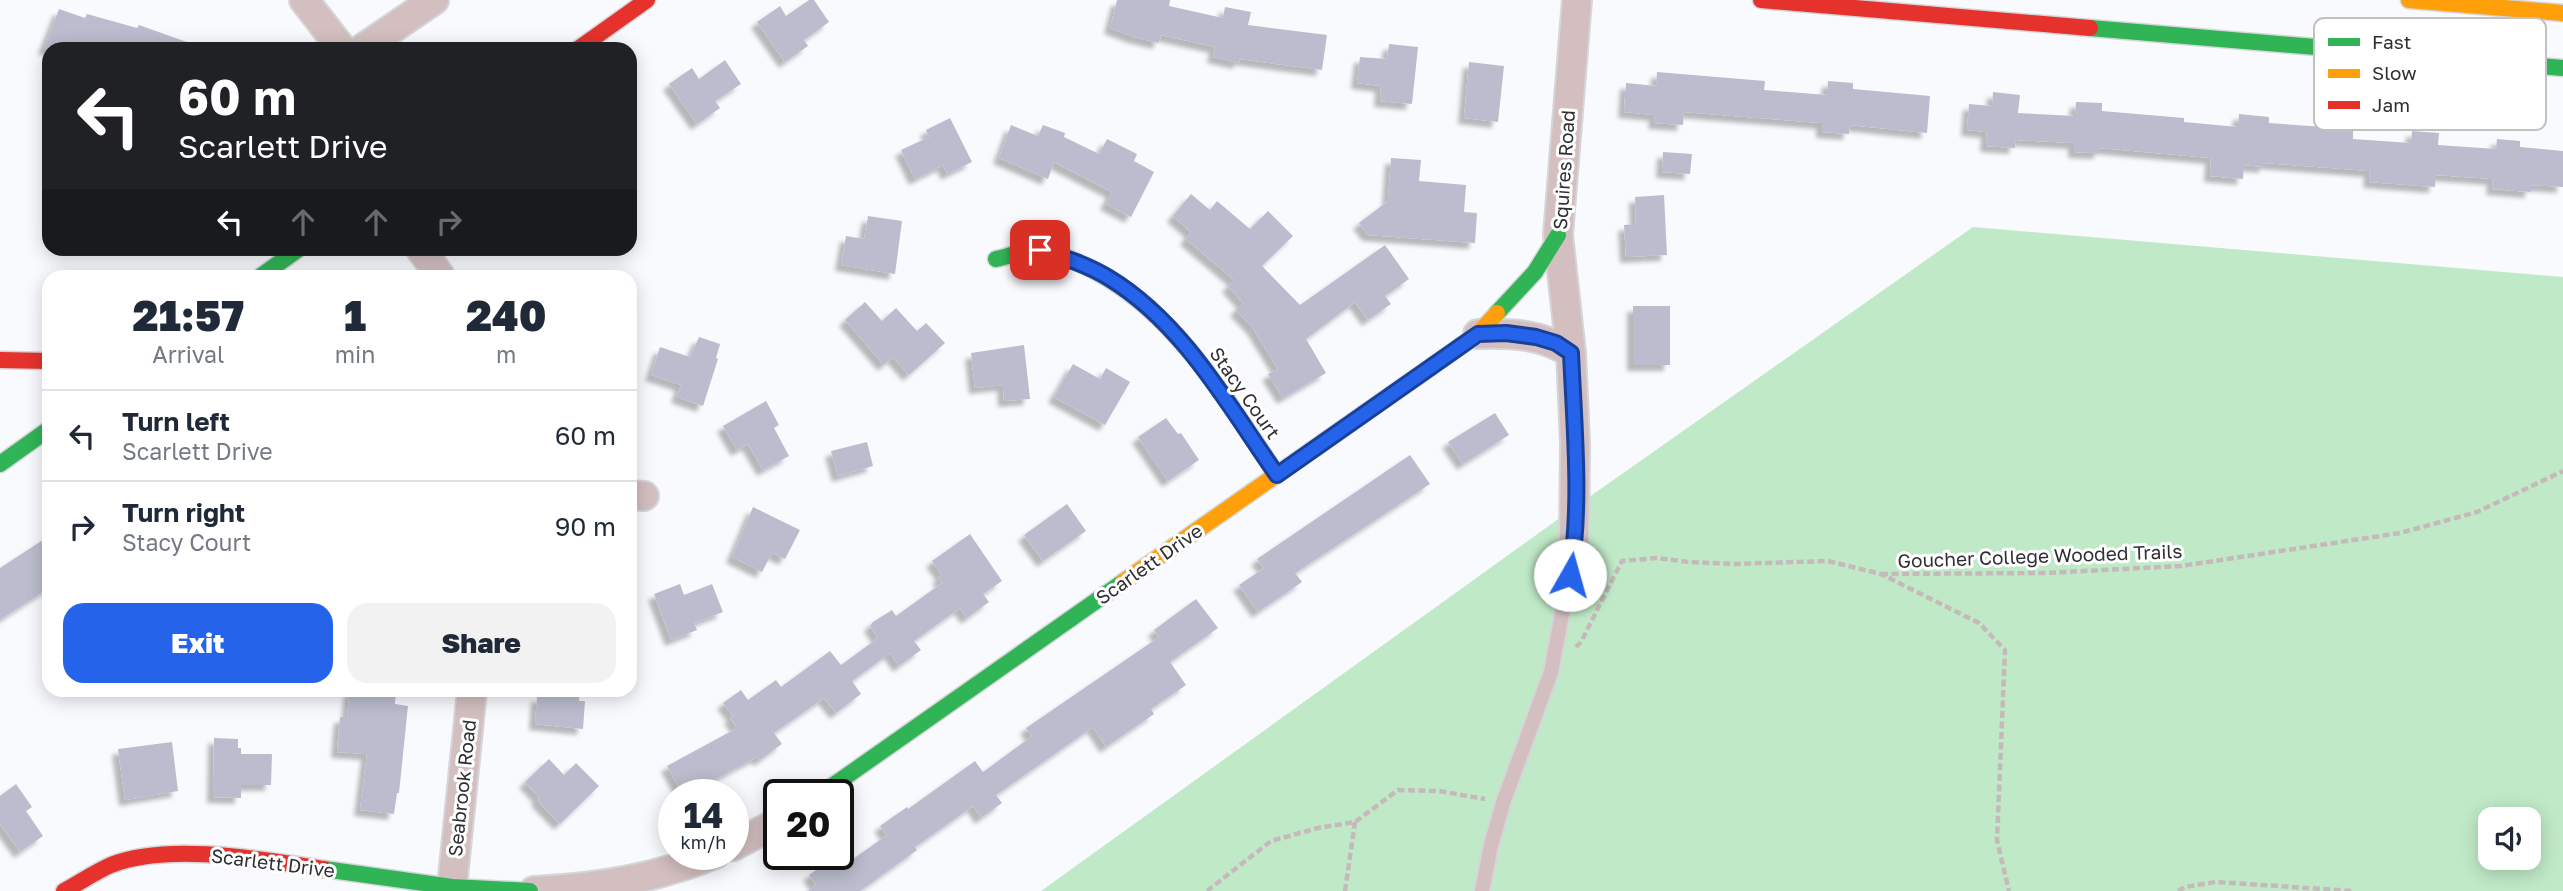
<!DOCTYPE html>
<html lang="en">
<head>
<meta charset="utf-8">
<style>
  body { margin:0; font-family:"Golos Text",sans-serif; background:#f2f2f3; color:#1f2937; height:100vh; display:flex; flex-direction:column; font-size:26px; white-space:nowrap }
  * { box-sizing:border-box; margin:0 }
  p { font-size:23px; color:#747a83 }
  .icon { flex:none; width:38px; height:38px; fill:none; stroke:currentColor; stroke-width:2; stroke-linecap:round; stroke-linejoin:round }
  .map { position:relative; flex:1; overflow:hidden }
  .drawer { position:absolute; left:42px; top:270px; width:595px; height:427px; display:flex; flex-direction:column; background:#fff; border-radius:21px; box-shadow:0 4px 18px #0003 }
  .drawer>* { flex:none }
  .banner { position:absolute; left:42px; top:42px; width:595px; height:214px; border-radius:21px; box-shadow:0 4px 18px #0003; background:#202124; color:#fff; overflow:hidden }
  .fabs { position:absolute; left:2478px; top:807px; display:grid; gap:14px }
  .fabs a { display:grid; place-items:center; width:63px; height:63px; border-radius:14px; background:#fff; box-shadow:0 4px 18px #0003; font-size:35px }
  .speed { position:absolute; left:658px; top:779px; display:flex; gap:14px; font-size:35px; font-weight:700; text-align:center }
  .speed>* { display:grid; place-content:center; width:91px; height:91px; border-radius:50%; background:#fff; box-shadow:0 4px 18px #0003; line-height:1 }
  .speed small { font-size:18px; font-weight:400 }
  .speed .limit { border:4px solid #111; border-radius:10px; background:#fff; color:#111 }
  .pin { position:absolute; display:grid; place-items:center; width:60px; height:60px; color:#fff; margin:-30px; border-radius:14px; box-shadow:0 4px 10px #0006 }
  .me { position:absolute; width:77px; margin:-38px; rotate:7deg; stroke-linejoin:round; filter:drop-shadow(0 0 5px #0008) }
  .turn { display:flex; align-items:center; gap:24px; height:147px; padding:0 21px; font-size:32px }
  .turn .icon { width:91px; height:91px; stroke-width:2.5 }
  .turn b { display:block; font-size:49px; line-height:60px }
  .lanes { display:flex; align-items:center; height:66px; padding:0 21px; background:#0003; justify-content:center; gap:35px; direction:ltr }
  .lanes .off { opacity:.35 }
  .eta { display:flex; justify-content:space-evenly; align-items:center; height:119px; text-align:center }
  .eta b { font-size:42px; font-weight:800; line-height:49px }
  .button { display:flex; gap:14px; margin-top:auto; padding:14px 21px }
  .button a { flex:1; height:80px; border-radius:21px; background:#2563eb; color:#fff; font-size:28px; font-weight:800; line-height:80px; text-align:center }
  .button a+a { background:#f2f2f3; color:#1f2937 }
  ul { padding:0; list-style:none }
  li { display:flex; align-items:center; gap:21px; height:91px; padding:0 21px; border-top:2px solid #e0e1e3 }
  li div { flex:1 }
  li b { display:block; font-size:26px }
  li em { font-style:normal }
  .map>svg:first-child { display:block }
  .forest { fill:#c0e9c7; fill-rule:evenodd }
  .building { fill:#bbbdce; filter:url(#shadow) }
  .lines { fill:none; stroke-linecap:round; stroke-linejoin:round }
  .lane-casing { stroke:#d5d6d9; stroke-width:18 }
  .street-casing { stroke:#d5d6d9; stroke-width:32 }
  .fast-casing { stroke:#d5d6d9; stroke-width:19 }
  .slow-casing { stroke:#d5d6d9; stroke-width:19 }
  .jam-casing { stroke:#d5d6d9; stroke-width:19 }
  .path { stroke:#c5b9bb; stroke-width:4.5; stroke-dasharray:7 3.5; stroke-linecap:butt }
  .lane { stroke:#d3bfc0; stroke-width:14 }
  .street { stroke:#d3bfc0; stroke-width:28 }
  .fast { stroke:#30b455; stroke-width:16 }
  .slow { stroke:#ff9f0a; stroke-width:16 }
  .jam { stroke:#e5322d; stroke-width:16 }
  .route-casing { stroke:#184099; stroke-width:18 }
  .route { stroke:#2563eb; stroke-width:12 }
  .labels { text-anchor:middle; stroke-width:6; stroke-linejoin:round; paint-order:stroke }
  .street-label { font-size:19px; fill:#2f2f33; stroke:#fff }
  .key { fill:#fff; stroke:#c1c1c2; stroke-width:2 }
  .key-label { font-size:19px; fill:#2f2f33 }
</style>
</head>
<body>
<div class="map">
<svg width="2563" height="891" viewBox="0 0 2563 891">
  <defs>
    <filter id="shadow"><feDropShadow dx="-6" dy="6" stdDeviation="2" flood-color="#0004"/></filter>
  </defs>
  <rect width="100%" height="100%" fill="#f9fafe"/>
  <!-- forest -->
  <path class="forest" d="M 1973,227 L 2563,277 L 2563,891 L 1041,891 L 1575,507 ZM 2490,819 L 2529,819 L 2529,858 L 2490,858 Z"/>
  <!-- building -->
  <path class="building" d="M 809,0 L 814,0 L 829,22 L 804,40 L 808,46 L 785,62 L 757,22 L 780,6 L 786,16 Z
    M 1117,0 L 1170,0 L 1169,6 L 1223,18 L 1225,7 L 1251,12 L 1248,25 L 1327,35 L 1322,70 L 1240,59 L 1239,63 L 1213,57 L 1215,47 L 1161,35 L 1159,43 L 1134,37 L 1110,28 Z
    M 59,9 L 85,18 L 87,14 L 137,28 L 139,25 L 198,46 L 198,49 L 44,49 Z
    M 1389,44 L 1418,47 L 1412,104 L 1380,101 L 1381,86 L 1357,83 L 1360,57 L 1387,59 Z
    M 725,60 L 741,84 L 715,101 L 720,108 L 697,124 L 669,84 L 692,68 L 699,79 Z
    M 1469,62 L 1504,66 L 1498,122 L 1464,118 Z
    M 1657,72 L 1765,81 L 1764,90 L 1827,95 L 1828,81 L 1853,83 L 1853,89 L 1930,96 L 1927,133 L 1850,125 L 1849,134 L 1822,132 L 1822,123 L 1684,112 L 1683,125 L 1654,123 L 1655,115 L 1624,112 L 1626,83 L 1656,86 Z
    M 1993,92 L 2020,95 L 2018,113 L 2075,116 L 2076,102 L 2102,103 L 2102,111 L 2184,118 L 2184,122 L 2238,127 L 2239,114 L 2269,117 L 2269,123 L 2353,129 L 2353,139 L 2411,143 L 2412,131 L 2439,133 L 2438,145 L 2496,149 L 2497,139 L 2520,141 L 2520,147 L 2563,151 L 2563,187 L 2531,185 L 2531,192 L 2492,189 L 2493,179 L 2436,175 L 2435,187 L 2369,182 L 2370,171 L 2265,163 L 2265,167 L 2244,165 L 2243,179 L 2210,176 L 2211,158 L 2100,148 L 2100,153 L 2074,152 L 2074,143 L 2016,140 L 2015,148 L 1986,146 L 1987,132 L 1967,130 L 1969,104 L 1992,106 Z
    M 950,118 L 972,162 L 947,174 L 943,165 L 915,179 L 901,150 L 929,137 L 926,130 Z
    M 1011,125 L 1038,136 L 1043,125 L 1065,133 L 1064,137 L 1099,154 L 1107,139 L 1137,154 L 1134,161 L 1154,172 L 1131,217 L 1106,204 L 1112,192 L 1054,162 L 1048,179 L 999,158 Z
    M 1663,152 L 1692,154 L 1690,174 L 1662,172 Z
    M 1391,158 L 1421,160 L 1419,181 L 1466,185 L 1464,212 L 1477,213 L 1475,243 L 1368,235 L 1359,223 L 1388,201 Z
    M 1191,194 L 1210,210 L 1217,201 L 1250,229 L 1268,211 L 1293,236 L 1262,266 L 1300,305 L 1385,245 L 1409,279 L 1385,296 L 1391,304 L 1368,320 L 1355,302 L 1306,339 L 1326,373 L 1283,398 L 1268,374 L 1278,369 L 1253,328 L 1236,310 L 1243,303 L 1228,286 L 1234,280 L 1186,239 L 1191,232 L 1173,216 Z
    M 1664,195 L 1667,255 L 1626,257 L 1624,225 L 1636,224 L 1635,197 Z
    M 868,216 L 902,221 L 895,274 L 841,265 L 846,236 L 864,239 Z
    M 865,302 L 882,321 L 896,308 L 917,331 L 926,323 L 945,343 L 909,375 L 893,357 L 884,365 L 845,320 Z
    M 1633,306 L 1670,306 L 1670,365 L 1633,365 Z
    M 699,337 L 720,344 L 716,358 L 718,359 L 703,406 L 677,397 L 681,385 L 651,375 L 660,347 L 690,357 Z
    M 1024,345 L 1030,399 L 1004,401 L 1003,385 L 975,388 L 971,353 Z
    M 1073,364 L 1100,379 L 1106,368 L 1130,382 L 1105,425 L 1054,397 Z
    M 766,401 L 779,425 L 774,428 L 789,456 L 763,470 L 748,444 L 737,450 L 723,426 Z
    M 1495,413 L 1509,435 L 1463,464 L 1448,442 Z
    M 1166,418 L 1178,434 L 1181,433 L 1199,460 L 1168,481 L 1138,437 Z
    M 867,442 L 873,466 L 838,476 L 831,451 Z
    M 1410,455 L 1430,484 L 1295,573 L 1302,582 L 1258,612 L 1239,585 L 1264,568 L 1257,559 Z
    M 1067,504 L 1086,531 L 1043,561 L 1024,535 Z
    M 753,507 L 800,530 L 785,559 L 772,553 L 762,572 L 732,557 Z
    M 970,534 L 1002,581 L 983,594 L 989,602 L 967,618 L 960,608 L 914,641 L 921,650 L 899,666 L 890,653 L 852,681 L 861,694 L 836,713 L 824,698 L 774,733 L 782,744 L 760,760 L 757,757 L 687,794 L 683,794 L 667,766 L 737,728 L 730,718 L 733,716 L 723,703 L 741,690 L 748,700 L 776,680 L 781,687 L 830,651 L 841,665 L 878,638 L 870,626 L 873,622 L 892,610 L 896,616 L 942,583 L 938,578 L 942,575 L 932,561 Z
    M 49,536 L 49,588 L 0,620 L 0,568 Z
    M 680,584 L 684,595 L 712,584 L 723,612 L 694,623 L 697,630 L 671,640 L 654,594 Z
    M 1196,599 L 1218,628 L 1170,662 L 1186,685 L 1151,709 L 1154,714 L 1106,747 L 1093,727 L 996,795 L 1002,803 L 981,818 L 973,806 L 915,847 L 917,850 L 860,891 L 808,891 L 816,885 L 809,875 L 832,859 L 839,869 L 887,835 L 880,826 L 907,807 L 908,809 L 975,761 L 983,772 L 1032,736 L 1026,728 L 1159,637 L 1154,630 Z
    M 350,690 L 396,690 L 395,704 L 408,706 L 399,793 L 397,793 L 394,814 L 360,810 L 367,754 L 337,752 L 340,717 L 347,717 Z
    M 550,690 L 580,690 L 579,701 L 585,701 L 583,729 L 535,724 L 537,696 L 549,697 Z
    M 214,738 L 238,739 L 238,748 L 241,748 L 241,754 L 272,754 L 271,785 L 241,785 L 241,798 L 213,797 Z
    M 172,742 L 178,791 L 125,800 L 118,749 Z
    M 549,759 L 564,775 L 576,763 L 599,786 L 560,824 L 537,800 L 539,797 L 525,782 Z
    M 16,784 L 32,807 L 26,811 L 43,836 L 20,852 L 0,824 L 0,796 Z"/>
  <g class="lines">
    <defs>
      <path id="lane" d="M 1482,891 L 1491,845 L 1503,803 L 1551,672 L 1574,550"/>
      <path id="street" d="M 304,0 L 342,49
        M 362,49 L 434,0
        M 420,248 L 440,276
        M 1478,334 C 1512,333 1542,334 1571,353
        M 630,495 L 644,496
        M 1574,550 L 1575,442 L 1571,353 L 1558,235 L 1577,0
        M 733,846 L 779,822
        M 452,887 L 472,690
        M 534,891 C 598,888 654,879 715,854"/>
      <path id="fast" d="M 2090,28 L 2563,68
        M 996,259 C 1010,256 1024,250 1038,250 C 1052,250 1066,258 1079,263 C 1171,304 1223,394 1277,475
        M 261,276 L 300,248
        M 1497,313 L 1535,272 L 1558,235
        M 0,464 L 49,429
        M 821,794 L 1123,582
        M 324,869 L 452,887 L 530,891"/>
      <path id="slow" d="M 2409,0 L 2563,13
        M 1123,582 L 1478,334 L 1497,313"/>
      <path id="jam" d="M 1761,0 L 2090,28
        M 578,49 L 647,0
        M 0,360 L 49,361
        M 64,891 C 79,883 95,872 111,865 C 169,842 264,860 324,869"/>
    </defs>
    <!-- lane casing -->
    <use href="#lane" class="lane-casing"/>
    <!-- street casing -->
    <use href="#street" class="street-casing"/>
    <!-- fast casing -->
    <use href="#fast" class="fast-casing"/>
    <!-- slow casing -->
    <use href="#slow" class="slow-casing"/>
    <!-- jam casing -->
    <use href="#jam" class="jam-casing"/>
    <!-- path -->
    <path class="path" d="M 1881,574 L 2045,573 L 2181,566 L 2400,533 L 2477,512 L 2563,471
      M 1576,647 L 1581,642 L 1622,561 L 1657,558 L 1689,562 L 1734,564 L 1828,561 L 1881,574 L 1979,623 L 2005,650 L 1997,840 L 2009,891
      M 1207,891 L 1271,841 L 1318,828 L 1355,822 L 1398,790 L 1439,791 L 1485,799
      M 1345,891 L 1355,822
      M 2178,891 L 2185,887 L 2216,882 L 2353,891"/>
    <!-- lane -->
    <use href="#lane" class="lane"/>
    <!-- street -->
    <use href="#street" class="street"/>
    <!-- fast -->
    <use href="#fast" class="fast"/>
    <!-- slow -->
    <use href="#slow" class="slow"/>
    <!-- jam -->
    <use href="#jam" class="jam"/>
  </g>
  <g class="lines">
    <defs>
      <path id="route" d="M 1040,250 C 1063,257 1088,265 1109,278 C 1183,323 1228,405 1277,475 L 1478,334 L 1506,333 L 1536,337 L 1556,343 L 1571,353 C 1574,424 1582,506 1570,575"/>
    </defs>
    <!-- route casing -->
    <use href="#route" class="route-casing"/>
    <!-- route -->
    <use href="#route" class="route"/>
  </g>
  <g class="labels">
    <!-- street labels -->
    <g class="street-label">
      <text transform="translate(1564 170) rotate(-86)" y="7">Squires Road</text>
      <text transform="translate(1245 393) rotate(55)" y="7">Stacy Court</text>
      <text transform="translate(2040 556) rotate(-2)" y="7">Goucher College Wooded Trails</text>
      <text transform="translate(1149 564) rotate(-35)" y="7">Scarlett Drive</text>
      <text transform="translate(462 788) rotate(-84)" y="7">Seabrook Road</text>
      <text transform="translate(273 863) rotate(7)" y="7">Scarlett Drive</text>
    </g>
  </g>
  <!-- legend -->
  <rect x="2314" y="18" width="232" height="112" rx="10" class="key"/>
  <rect x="2328" y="38" width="32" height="8" fill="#30b455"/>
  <rect x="2328" y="69" width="32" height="9" fill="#ff9f0a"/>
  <rect x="2328" y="101" width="32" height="8" fill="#e5322d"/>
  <g class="key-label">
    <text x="2372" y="49">Fast</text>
    <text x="2372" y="80">Slow</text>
    <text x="2372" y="112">Jam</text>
  </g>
</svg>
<div class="fabs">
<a><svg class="icon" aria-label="sound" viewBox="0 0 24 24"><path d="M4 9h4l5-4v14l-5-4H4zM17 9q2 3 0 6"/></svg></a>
</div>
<div class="speed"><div>14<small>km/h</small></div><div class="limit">20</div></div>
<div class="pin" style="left:1040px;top:250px;background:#d93025"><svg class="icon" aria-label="arrive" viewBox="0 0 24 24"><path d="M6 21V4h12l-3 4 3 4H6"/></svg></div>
<svg class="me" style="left:1570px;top:575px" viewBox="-20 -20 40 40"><circle r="19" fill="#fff"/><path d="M0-13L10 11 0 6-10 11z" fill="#2563eb"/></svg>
<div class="banner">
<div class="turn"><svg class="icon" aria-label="left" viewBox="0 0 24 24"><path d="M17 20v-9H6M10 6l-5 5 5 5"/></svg><div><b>60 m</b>Scarlett Drive</div></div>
<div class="lanes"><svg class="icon" aria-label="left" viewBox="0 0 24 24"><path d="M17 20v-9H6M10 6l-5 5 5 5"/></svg><svg class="icon off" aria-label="ahead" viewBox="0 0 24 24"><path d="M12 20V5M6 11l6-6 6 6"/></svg><svg class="icon off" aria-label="ahead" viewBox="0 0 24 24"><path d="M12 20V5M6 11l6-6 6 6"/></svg><svg class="icon off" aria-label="right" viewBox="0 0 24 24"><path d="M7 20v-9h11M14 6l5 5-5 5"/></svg></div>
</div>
<section class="drawer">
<div class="eta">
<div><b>21:57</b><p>Arrival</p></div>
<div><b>1</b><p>min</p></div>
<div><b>240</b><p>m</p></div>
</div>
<ul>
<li><svg class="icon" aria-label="left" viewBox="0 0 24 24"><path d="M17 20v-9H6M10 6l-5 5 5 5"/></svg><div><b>Turn left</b><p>Scarlett Drive</p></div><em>60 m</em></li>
<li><svg class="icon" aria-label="right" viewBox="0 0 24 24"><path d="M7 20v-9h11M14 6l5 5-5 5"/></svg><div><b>Turn right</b><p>Stacy Court</p></div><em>90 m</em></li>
</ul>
<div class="button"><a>Exit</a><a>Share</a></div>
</section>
</div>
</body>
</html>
